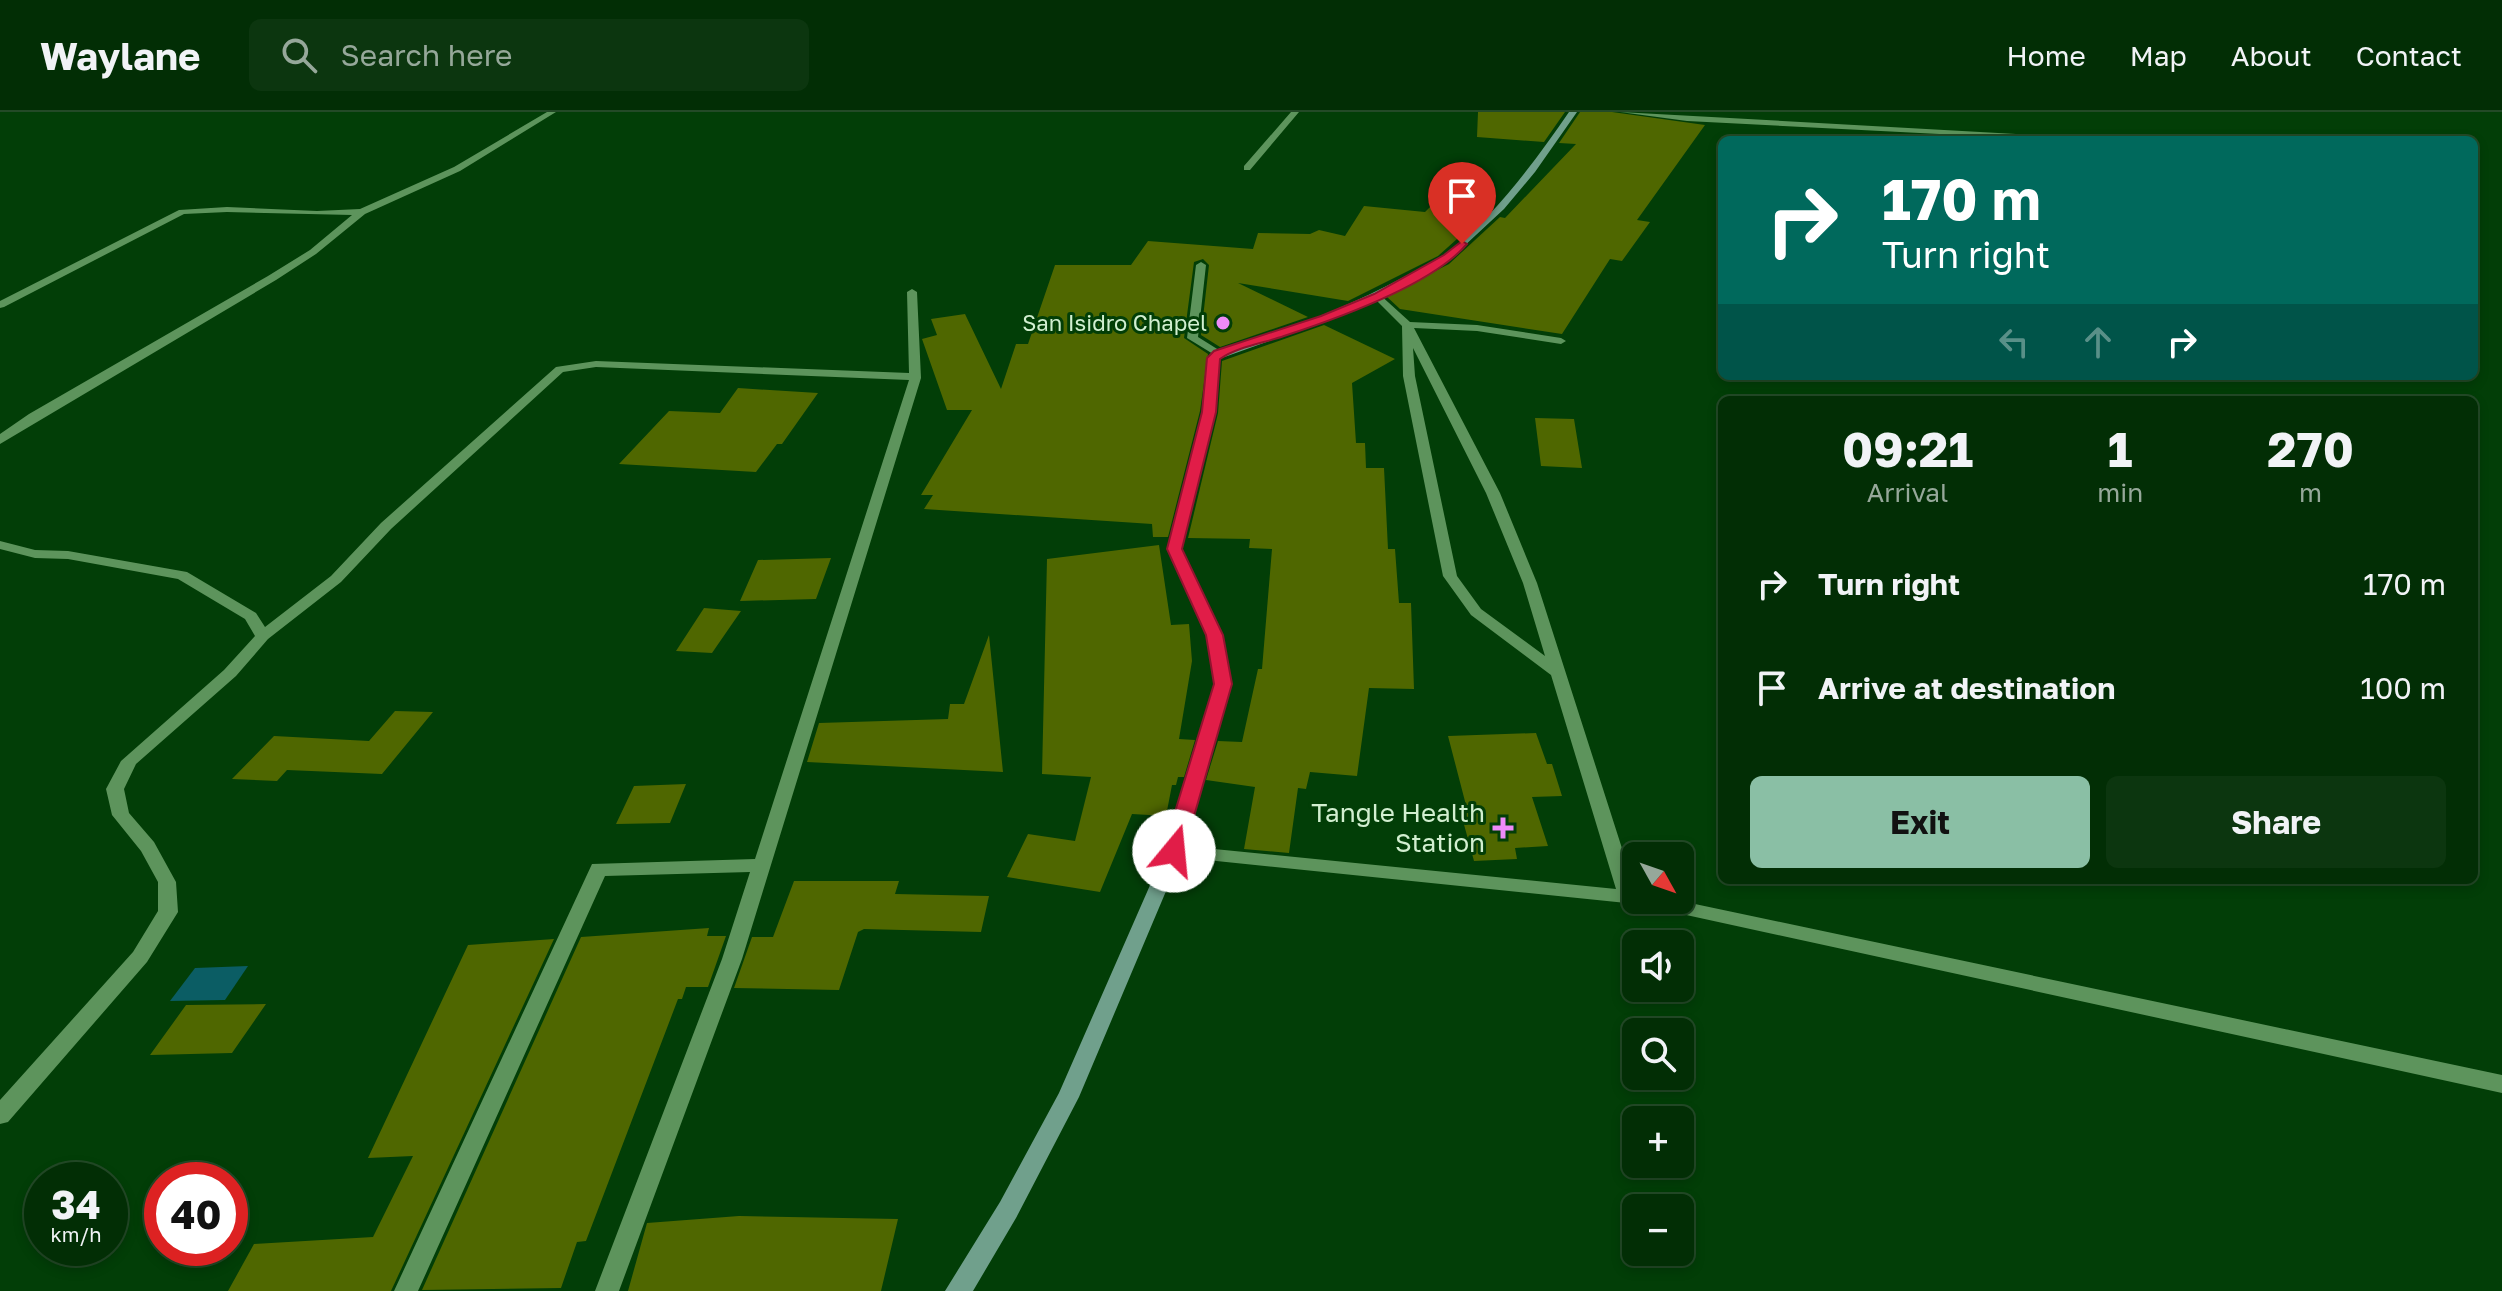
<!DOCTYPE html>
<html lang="en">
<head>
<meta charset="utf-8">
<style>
  body { margin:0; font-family:"Golos Text",sans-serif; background:#0c360f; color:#f1f3f6; height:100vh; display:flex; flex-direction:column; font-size:30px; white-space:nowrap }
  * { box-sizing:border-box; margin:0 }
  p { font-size:26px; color:#96a89a }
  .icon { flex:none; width:44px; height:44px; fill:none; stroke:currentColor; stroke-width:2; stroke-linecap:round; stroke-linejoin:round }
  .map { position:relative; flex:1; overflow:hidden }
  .panel { position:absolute; left:1718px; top:284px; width:760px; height:488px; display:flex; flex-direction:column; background:#022e05; border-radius:12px; box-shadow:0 4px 12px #0003,0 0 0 2px #234a27 }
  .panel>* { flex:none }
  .hud { position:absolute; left:1718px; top:24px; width:760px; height:244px; border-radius:12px; box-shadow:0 4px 12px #0003,0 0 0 2px #234a27; background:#00695c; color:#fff; overflow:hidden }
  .needle { width:52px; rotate:130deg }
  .tools { position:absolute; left:1622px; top:730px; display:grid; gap:16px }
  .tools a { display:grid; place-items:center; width:72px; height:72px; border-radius:12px; background:#022e05; box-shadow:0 4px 12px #0003,0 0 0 2px #234a27; font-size:40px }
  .speed { position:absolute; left:24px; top:1050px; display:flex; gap:16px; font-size:40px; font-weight:700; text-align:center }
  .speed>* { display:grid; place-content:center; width:104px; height:104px; border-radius:50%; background:#022e05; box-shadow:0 4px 12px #0003,0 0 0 2px #234a27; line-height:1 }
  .speed small { font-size:20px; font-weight:400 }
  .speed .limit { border:12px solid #d22; background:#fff; color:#111 }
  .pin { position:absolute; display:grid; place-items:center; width:68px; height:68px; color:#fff; margin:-82px -34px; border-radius:50% 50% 50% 0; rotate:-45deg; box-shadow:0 0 8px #0007 }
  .pin .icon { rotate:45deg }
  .me { position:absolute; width:88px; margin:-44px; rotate:17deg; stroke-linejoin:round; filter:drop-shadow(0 0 6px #0008) }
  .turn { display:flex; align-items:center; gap:28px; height:168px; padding:0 32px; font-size:36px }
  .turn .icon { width:104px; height:104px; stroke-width:2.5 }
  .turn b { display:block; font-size:56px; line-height:68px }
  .lanes { display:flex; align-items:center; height:76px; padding:0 32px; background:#0003; justify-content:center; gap:40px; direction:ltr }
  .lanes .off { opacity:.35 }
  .eta { display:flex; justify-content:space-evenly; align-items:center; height:136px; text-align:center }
  .eta b { font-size:48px; font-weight:700; line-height:56px }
  .action { display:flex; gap:16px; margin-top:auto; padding:16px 32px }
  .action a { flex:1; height:92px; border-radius:12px; background:#8abfa5; color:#111; font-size:32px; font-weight:700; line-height:92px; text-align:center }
  .action a+a { background:#0c360f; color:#f1f3f6 }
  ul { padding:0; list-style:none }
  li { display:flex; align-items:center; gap:24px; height:104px; padding:0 32px }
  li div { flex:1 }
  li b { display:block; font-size:30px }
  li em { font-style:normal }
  header { display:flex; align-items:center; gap:48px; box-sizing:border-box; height:112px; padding:0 40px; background:#022e05; border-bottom:2px solid #234a27 }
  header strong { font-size:38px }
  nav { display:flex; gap:44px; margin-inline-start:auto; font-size:28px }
  .search { width:560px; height:72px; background:#0c360f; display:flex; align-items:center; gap:20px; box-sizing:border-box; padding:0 28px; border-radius:12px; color:#96a89a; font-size:30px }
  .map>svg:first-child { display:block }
  .water { fill:#0b5d64 }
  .building { fill:#4f6700 }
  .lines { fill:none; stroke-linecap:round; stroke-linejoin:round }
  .street { fill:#5d945c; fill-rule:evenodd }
  .secondary { fill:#70a08c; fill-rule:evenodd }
  .route { fill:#e11d48; stroke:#92132f; stroke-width:2 }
  .poi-dot { fill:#ee8bf8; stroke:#023e07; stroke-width:3 }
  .labels { text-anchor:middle; stroke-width:6; stroke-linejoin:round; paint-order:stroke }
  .far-poi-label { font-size:22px; fill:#d2efd0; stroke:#023e07; text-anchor:end }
  .poi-label { font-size:26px; fill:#d2efd0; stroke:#023e07; text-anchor:end }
</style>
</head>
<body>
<header>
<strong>Waylane</strong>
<div class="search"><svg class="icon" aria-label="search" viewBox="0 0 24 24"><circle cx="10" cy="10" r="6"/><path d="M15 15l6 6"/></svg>Search here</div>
<nav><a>Home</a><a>Map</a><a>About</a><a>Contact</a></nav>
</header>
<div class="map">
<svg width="2502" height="1179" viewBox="0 0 2502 1179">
  <rect width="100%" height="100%" fill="#023e07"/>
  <!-- water -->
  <path class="water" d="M 248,854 L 225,888 L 170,889 L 195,856 Z"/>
  <!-- building -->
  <path class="building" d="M 1478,0 L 1565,0 L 1544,30 L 1477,25 Z
    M 1580,0 L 1612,0 L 1705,13 L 1637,108 L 1650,110 L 1622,149 L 1610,147 L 1562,222 L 1400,197 L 1386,184 L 1449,152 L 1500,105 L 1505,106 L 1576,32 L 1559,31 Z
    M 1364,94 L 1425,100 L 1431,94 L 1485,102 L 1438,144 L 1348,189 L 1238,171 L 1308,205 L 1220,235 L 1201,223 L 1209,153 L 1203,147 L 1194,150 L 1184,226 L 1208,242 L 1200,299 L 1168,425 L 1153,425 L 1152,412 L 924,397 L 933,383 L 921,383 L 972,298 L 947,298 L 922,227 L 937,223 L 931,207 L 965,202 L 1001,277 L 1016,232 L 1028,232 L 1055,153 L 1131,153 L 1148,129 L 1253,137 L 1258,121 L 1310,122 L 1319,118 L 1345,124 Z
    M 1324,213 L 1395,247 L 1352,271 L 1356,331 L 1365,331 L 1366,356 L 1384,356 L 1388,437 L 1395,437 L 1399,491 L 1411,491 L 1414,577 L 1369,576 L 1357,664 L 1310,660 L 1306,677 L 1298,676 L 1289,741 L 1244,737 L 1255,675 L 1206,668 L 1218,629 L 1242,630 L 1258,557 L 1262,557 L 1272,437 L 1249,436 L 1250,427 L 1188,426 L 1218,301 L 1222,249 Z
    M 738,276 L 818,281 L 782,332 L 777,332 L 756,360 L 619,352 L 669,299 L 720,301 Z
    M 1535,306 L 1574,307 L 1582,356 L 1541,354 Z
    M 1159,433 L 1171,513 L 1189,512 L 1192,549 L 1179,627 L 1195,628 L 1184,665 L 1178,665 L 1176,673 L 1172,673 L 1166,704 L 1132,702 L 1100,780 L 1007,765 L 1028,722 L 1075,729 L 1091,665 L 1042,662 L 1047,447 Z
    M 831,446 L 816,487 L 740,489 L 758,448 Z
    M 704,496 L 741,499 L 712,541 L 676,539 Z
    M 989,523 L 1003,660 L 807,650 L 819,611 L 948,607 L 950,592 L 964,592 Z
    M 395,599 L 433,600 L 382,662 L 287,658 L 277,669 L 232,667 L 274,624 L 369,629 Z
    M 1536,621 L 1547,652 L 1552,652 L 1562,684 L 1532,685 L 1548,734 L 1515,736 L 1517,747 L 1474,749 L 1460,698 L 1467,697 L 1448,624 Z
    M 686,672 L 670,711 L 616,712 L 634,674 Z
    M 794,769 L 899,769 L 895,782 L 989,784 L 981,820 L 864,817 L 858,820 L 839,878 L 734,876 L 752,825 L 773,825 Z
    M 709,816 L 707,824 L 726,824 L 708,875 L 686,875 L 682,887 L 678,887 L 586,1129 L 577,1130 L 561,1176 L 422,1178 L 581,825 Z
    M 554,827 L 391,1179 L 228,1179 L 254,1132 L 373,1125 L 413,1044 L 368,1046 L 468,833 Z
    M 266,892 L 232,941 L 150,943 L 186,893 Z
    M 739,1104 L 898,1107 L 881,1179 L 628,1179 L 647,1111 Z"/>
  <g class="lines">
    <!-- street -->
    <path class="street" d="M 547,0 L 556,0 L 460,59 L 365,102 L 316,142 L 276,168 L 0,332 L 0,322 L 29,302 L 268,164 L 310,138 L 352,103 L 227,100 L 184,102 L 4,195 L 0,196 L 0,189 L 179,98 L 227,95 L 317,99 L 360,97 L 454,55 Z
      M 1291,0 L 1299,0 L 1250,58 L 1244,58 L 1244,54 Z
      M 1620,0 L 2089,26 L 2093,28 L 2011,26 L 2013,28 L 1998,25 L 1687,9 Z
      M 1201,150 L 1206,153 L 1198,225 L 1222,240 L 1224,242 L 1218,245 L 1187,226 L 1196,153 Z
      M 912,177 L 917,180 L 921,266 L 742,847 L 619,1179 L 595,1179 L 722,847 L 750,760 L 605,764 L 418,1179 L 394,1179 L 592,752 L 755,747 L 909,268 L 596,255 L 563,260 L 391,417 L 341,470 L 268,527 L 236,564 L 136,652 L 124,677 L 129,701 L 154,730 L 176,770 L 178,800 L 147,850 L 8,1010 L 0,1012 L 0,988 L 133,840 L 158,799 L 158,770 L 141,739 L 112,703 L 106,677 L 121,649 L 224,558 L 255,524 L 245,507 L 178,467 L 68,447 L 35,446 L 0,437 L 0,429 L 35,438 L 68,439 L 187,460 L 256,501 L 265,515 L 331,464 L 381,411 L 556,255 L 596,249 L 909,261 L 907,180 Z
      M 1378,181 L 1410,210 L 1477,213 L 1561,226 L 1566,229 L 1561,232 L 1477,219 L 1414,216 L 1500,381 L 1537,471 L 1636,780 L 1636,788 L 1676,788 L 2502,963 L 2502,981 L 1636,792 L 1168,744 L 1165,739 L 1168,734 L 1174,733 L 1616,777 L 1551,563 L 1471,503 L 1443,464 L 1403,264 L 1402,214 L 1374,186 L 1374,182 ZM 1413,236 L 1486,381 L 1523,471 L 1545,544 L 1481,497 L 1457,464 L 1415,264 Z"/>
    <!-- secondary -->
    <path class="secondary" d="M 1569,0 L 1577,0 L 1535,60 L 1504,97 L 1448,149 L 1345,202 L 1219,247 L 1215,300 L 1182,437 L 1223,523 L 1231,572 L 1183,739 L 1079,985 L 1016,1106 L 973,1179 L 945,1179 L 1000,1090 L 1059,981 L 1165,739 L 1215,572 L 1207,523 L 1168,437 L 1203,300 L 1208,246 L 1214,240 C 1279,221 1342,198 1402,166 C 1416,159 1432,152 1445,143 C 1495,104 1533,52 1569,0 Z"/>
  </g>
  <!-- route -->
  <path class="route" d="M 1462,129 L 1467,132 C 1432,173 1336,207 1284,224 C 1264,231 1237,235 1220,247 L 1216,300 L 1182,437 L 1223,523 L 1232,572 L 1184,739 L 1181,744 L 1166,744 L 1163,739 L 1214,572 L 1206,523 L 1167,437 L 1202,300 L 1207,246 L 1214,239 L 1321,204 L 1374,182 L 1444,143 Z"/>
  <!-- markers -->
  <g class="poi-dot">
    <circle cx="1223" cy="211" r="8"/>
    <path d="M1499 704h8v8h8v8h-8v8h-8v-8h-8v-8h8z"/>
  </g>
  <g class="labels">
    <!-- far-poi labels -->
    <g class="far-poi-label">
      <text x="1207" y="219">San Isidro Chapel</text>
    </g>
    <!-- poi labels -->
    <g class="poi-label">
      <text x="1485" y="710">Tangle Health<tspan x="1485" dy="30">Station</tspan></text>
    </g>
  </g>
</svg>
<div class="tools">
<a><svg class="needle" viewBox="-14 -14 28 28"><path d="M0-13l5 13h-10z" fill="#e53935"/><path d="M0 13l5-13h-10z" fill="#96a89a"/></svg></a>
<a><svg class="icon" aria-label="sound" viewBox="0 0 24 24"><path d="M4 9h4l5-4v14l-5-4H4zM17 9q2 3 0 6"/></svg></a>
<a><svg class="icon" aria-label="search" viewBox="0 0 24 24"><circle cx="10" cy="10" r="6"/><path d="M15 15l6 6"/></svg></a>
<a>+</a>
<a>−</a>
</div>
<div class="speed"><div>34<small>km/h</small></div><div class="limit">40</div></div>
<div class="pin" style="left:1462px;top:132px;background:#d93025"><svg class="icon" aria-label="arrive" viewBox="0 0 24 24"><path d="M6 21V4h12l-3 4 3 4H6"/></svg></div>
<svg class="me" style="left:1174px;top:739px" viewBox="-20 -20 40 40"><circle r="19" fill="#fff"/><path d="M0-13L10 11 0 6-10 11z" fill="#e11d48"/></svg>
<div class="hud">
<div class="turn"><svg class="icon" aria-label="right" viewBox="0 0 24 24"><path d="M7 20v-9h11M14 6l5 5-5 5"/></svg><div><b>170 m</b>Turn right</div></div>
<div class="lanes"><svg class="icon off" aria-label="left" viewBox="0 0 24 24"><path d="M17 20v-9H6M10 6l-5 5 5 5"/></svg><svg class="icon off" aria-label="ahead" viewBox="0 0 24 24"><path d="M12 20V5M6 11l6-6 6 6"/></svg><svg class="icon" aria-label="right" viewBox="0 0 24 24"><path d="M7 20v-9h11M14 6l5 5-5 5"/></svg></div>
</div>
<section class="panel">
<div class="eta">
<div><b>09:21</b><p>Arrival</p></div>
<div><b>1</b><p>min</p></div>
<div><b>270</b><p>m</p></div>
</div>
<ul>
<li><svg class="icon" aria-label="right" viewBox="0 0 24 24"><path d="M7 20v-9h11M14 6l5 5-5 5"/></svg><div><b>Turn right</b></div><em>170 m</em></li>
<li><svg class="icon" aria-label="arrive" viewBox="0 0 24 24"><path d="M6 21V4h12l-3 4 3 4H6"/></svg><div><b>Arrive at destination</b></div><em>100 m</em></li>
</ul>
<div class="action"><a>Exit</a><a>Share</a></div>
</section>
</div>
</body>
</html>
